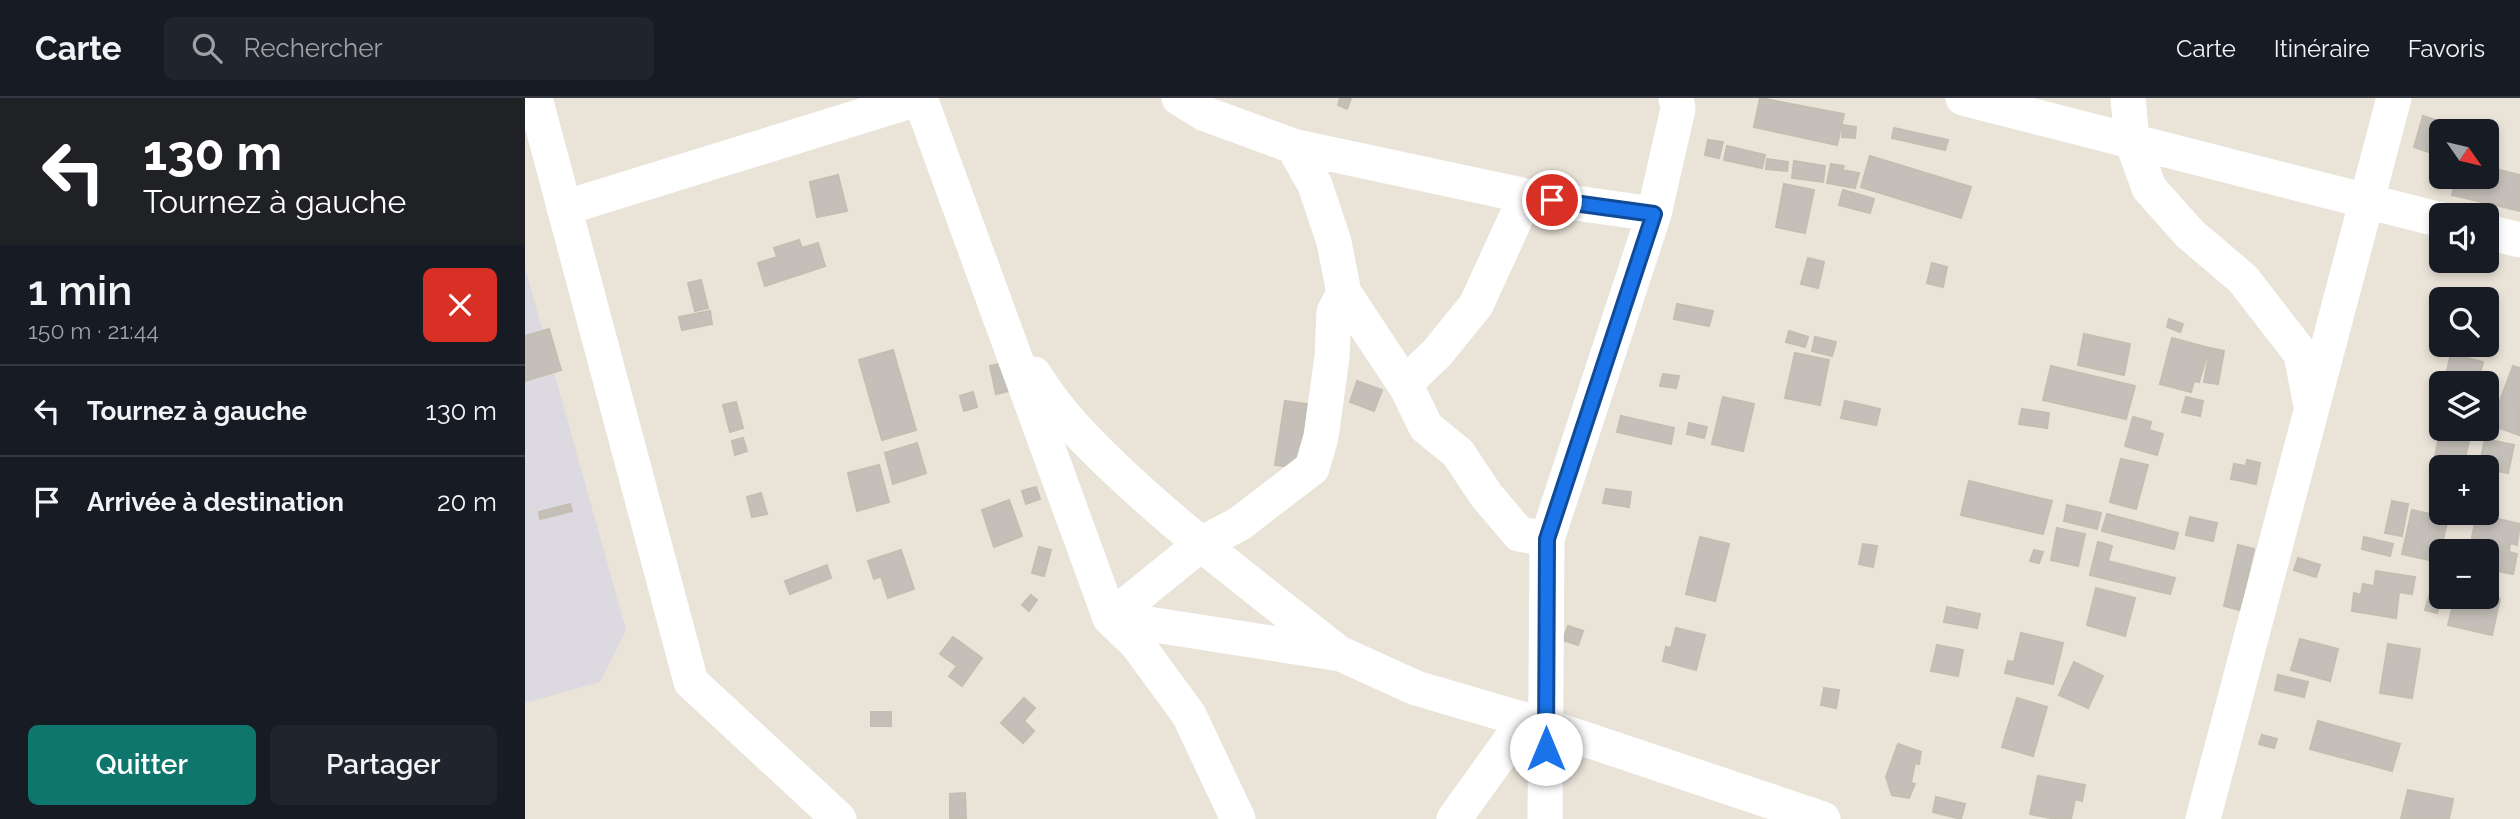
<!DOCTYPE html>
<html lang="fr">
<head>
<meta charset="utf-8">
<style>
  body { margin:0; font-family:Raleway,sans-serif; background:#20242c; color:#f1f3f6; height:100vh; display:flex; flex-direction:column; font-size:26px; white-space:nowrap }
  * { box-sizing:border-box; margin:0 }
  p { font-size:23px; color:#9ea1a6 }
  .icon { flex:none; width:38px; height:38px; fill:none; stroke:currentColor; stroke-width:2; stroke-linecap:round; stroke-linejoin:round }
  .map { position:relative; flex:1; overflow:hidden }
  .panel { display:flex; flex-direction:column; background:#171b24; width:525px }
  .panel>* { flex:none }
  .top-card { background:#202124; color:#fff; overflow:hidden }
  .needle { width:46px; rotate:124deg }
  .buttons { position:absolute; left:1904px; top:21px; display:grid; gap:14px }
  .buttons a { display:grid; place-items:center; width:70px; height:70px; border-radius:10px; background:#171b24; box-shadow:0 4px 10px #0003; font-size:35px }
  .pin { position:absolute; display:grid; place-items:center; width:60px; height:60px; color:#fff; margin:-30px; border:4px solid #fff; border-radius:50%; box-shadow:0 2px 7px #0007 }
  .me { position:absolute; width:77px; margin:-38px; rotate:0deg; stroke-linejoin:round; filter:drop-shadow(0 0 5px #0008) }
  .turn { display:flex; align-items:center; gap:24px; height:147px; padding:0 28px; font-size:32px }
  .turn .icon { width:91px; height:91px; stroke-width:2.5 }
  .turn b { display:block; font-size:49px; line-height:60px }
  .round { display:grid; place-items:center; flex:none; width:74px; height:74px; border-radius:10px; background:#20242c }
  .overview { display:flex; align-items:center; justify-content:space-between; height:119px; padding:0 28px }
  h1 { font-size:42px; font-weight:600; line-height:52px }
  .primary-button { display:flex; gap:14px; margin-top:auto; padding:14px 28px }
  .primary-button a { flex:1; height:80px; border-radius:10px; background:#0f766e; color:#fff; font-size:28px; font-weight:600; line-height:80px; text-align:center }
  .primary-button a+a { background:#20242c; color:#f1f3f6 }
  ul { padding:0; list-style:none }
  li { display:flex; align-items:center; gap:21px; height:91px; padding:0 28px; border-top:2px solid #363941 }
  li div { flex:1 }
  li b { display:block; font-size:26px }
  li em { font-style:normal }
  header { display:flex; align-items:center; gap:42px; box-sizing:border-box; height:98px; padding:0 35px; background:#171b24; border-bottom:2px solid #363941 }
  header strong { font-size:33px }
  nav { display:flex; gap:38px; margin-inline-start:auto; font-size:24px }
  .search { width:490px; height:63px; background:#20242c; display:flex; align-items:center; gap:18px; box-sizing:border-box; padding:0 24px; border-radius:10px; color:#9ea1a6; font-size:26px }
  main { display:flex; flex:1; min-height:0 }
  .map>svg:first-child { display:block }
  .industrial { fill:#dcd9e1 }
  .building { fill:#c4bfb8; stroke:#c4beb2; stroke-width:2 }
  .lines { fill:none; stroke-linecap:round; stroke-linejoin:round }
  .minor { stroke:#fff; stroke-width:35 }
  .route-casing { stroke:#114b97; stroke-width:18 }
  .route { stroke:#1a73e8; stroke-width:12 }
</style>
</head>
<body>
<header>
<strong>Carte</strong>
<div class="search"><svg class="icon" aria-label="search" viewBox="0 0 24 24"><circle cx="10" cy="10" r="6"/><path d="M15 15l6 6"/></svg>Rechercher</div>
<nav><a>Carte</a><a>Itinéraire</a><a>Favoris</a></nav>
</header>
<main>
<section class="panel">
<div class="top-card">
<div class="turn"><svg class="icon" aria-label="left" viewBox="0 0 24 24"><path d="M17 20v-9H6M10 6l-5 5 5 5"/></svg><div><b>130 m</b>Tournez à gauche</div></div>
</div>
<div class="overview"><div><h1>1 min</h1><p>150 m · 21:44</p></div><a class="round" style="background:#d93025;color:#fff"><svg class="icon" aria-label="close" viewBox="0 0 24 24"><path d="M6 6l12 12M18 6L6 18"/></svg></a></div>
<ul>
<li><svg class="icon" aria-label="left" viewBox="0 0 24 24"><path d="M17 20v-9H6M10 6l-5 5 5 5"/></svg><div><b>Tournez à gauche</b></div><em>130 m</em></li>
<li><svg class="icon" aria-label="arrive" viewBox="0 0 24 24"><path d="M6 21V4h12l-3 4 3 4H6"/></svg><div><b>Arrivée à destination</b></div><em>20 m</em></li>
</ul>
<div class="primary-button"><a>Quitter</a><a>Partager</a></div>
</section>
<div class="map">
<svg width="1995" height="721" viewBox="0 0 1995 721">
  <rect width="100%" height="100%" fill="#e9e3d8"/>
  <!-- industrial -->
  <path class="industrial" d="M 0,170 L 101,532 L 75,584 L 0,605 Z"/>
  <!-- building -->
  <path class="building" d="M 815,0 L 826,0 L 822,11 L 813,7 Z
    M 1235,0 L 1319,16 L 1312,47 L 1229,29 Z
    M 1898,18 L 1913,23 L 1904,54 L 1889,49 Z
    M 1318,27 L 1331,29 L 1330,40 L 1317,39 Z
    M 1369,30 L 1423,42 L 1420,52 L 1367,40 Z
    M 1183,42 L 1198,44 L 1194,60 L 1180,57 Z
    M 1202,48 L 1240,57 L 1237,70 L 1199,62 Z
    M 1345,58 L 1446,89 L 1436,120 L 1336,89 Z
    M 1242,61 L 1263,64 L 1262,73 L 1241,71 Z
    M 1269,63 L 1300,68 L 1298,84 L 1267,80 Z
    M 1306,66 L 1319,68 L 1317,72 L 1334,75 L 1330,90 L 1302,85 Z
    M 1962,69 L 1995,77 L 1995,113 L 1927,97 L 1931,79 L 1962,79 Z
    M 313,77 L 322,113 L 292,119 L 285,84 Z
    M 1259,86 L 1289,92 L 1280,135 L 1251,129 Z
    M 1318,92 L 1349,101 L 1345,115 L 1314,107 Z
    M 274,142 L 277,150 L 293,145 L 300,168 L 240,188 L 233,165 L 252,159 L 249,150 Z
    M 1283,160 L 1299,164 L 1293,190 L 1276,186 Z
    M 1407,165 L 1422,169 L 1418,189 L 1402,185 Z
    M 176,182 L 183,210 L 170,213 L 163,185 Z
    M 1152,206 L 1188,213 L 1184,228 L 1149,221 Z
    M 185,213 L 187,226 L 157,232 L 154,219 Z
    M 1644,221 L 1658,226 L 1655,234 L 1642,229 Z
    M 24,231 L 36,272 L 0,283 L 0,238 Z
    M 1264,233 L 1283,239 L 1280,249 L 1261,244 Z
    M 1559,236 L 1605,246 L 1599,277 L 1553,267 Z
    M 1290,239 L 1311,244 L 1307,258 L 1287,253 Z
    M 1647,240 L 1684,250 L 1674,284 L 1669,283 L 1666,294 L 1635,286 Z
    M 1685,250 L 1699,253 L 1693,286 L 1679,284 Z
    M 368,252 L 391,332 L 357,342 L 334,262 Z
    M 1270,255 L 1304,262 L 1295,307 L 1260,300 Z
    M 1926,256 L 1958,264 L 1953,285 L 1919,285 Z
    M 478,265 L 484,293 L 471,296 L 465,268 Z
    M 1526,268 L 1610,288 L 1601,321 L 1518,302 Z
    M 1988,268 L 1995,270 L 1994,337 L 1966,327 Z
    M 1138,276 L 1154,278 L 1151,290 L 1135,288 Z
    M 832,283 L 857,292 L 849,313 L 825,304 Z
    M 448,294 L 452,309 L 439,313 L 435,298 Z
    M 1198,299 L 1229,306 L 1218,353 L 1187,346 Z
    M 1661,299 L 1678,303 L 1675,318 L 1657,314 Z
    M 760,303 L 782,306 L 773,370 L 750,367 Z
    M 1320,303 L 1355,311 L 1351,327 L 1316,320 Z
    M 211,304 L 218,330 L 205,334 L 198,307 Z
    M 1497,311 L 1524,315 L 1522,330 L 1494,326 Z
    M 1096,318 L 1149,330 L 1146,346 L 1092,334 Z
    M 1608,319 L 1626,324 L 1624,332 L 1638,336 L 1632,357 L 1600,348 Z
    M 1164,325 L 1182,329 L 1179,340 L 1162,336 Z
    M 1915,333 L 1945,339 L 1938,369 L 1916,369 L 1916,381 L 1906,379 Z
    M 218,340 L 222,353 L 210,357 L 207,343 Z
    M 1960,341 L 1989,347 L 1983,375 L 1954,369 Z
    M 392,345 L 401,375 L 368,386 L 360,355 Z
    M 1596,361 L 1623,367 L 1611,411 L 1585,404 Z
    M 1722,362 L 1735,365 L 1731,386 L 1706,381 L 1709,366 L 1721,368 Z
    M 354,367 L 364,404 L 332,413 L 323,375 Z
    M 1444,383 L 1527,403 L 1518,436 L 1436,417 Z
    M 511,389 L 515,401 L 501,406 L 497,393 Z
    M 1081,391 L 1106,394 L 1104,409 L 1078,405 Z
    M 236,395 L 242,416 L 227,419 L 222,399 Z
    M 484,402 L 497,438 L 469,449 L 457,412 Z
    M 1867,403 L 1883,406 L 1877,438 L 1860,435 Z
    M 45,406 L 47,413 L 15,421 L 14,414 Z
    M 1542,407 L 1576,415 L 1572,431 L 1539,423 Z
    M 1887,412 L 1923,420 L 1913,464 L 1877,456 Z
    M 1582,416 L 1653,435 L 1649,451 L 1577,433 Z
    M 1952,416 L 1995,426 L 1992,447 L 1985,445 L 1984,454 L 1992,456 L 1988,476 L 1962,471 L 1962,453 L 1944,453 Z
    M 1665,419 L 1692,425 L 1688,443 L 1661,437 Z
    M 1532,430 L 1560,436 L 1553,468 L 1526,462 Z
    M 1175,439 L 1204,446 L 1190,503 L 1161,496 Z
    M 1839,439 L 1868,446 L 1865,458 L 1837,451 Z
    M 1573,444 L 1587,448 L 1583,463 L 1650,480 L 1645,496 L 1565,477 Z
    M 1338,446 L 1352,448 L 1348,469 L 1334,466 Z
    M 1713,447 L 1729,451 L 1715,512 L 1699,508 Z
    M 514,449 L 526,452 L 519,478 L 507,475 Z
    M 376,452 L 389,491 L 363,500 L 356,478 L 349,481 L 343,463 Z
    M 1509,452 L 1518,454 L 1514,465 L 1505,463 Z
    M 1773,460 L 1795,467 L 1791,479 L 1769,472 Z
    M 302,467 L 306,480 L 265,496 L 260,483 Z
    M 1851,473 L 1890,479 L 1887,496 L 1874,494 L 1871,520 L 1827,513 L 1829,495 L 1836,497 L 1838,486 L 1849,488 Z
    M 1571,490 L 1610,500 L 1600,538 L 1562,527 Z
    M 1905,495 L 1917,499 L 1912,515 L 1900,512 Z
    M 506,497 L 512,502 L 504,513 L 497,507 Z
    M 1962,498 L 1975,501 L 1967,537 L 1923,527 L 1930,499 Z
    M 1422,509 L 1455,516 L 1452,530 L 1419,524 Z
    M 1043,528 L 1058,533 L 1053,547 L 1038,542 Z
    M 1151,530 L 1180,537 L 1171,572 L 1138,563 L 1141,549 L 1146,550 Z
    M 1496,535 L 1538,545 L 1528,586 L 1480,575 L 1483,563 L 1489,564 Z
    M 428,539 L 457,560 L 437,588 L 424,578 L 432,568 L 415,556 Z
    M 1775,541 L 1813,551 L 1805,583 L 1766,572 Z
    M 1863,546 L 1895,551 L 1887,600 L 1855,595 Z
    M 1412,547 L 1438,552 L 1433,578 L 1406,573 Z
    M 1549,564 L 1578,578 L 1563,610 L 1534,597 Z
    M 1753,577 L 1783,584 L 1779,599 L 1750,592 Z
    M 1299,590 L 1314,592 L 1311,610 L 1296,607 Z
    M 499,600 L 510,610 L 499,623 L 509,633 L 498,645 L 476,625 Z
    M 1492,600 L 1522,609 L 1508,658 L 1477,649 Z
    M 346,614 L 366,614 L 366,628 L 346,628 Z
    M 1793,623 L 1875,646 L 1867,673 L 1785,651 Z
    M 1737,637 L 1752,641 L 1749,650 L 1734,646 Z
    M 1373,646 L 1396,654 L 1394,666 L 1390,665 L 1386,685 L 1390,686 L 1384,700 L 1367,697 L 1361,679 Z
    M 1513,678 L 1560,687 L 1557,703 L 1550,701 L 1546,721 L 1531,721 L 1505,716 Z
    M 1883,692 L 1928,701 L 1924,721 L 1876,721 Z
    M 440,695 L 441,721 L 425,721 L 425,696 Z
    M 1411,699 L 1440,706 L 1436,721 L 1408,714 Z"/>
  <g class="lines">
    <!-- minor -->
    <path class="minor" d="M 10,0 L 166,584 L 314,721
      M 395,0 L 585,520 L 612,546 L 664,617 L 713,721
      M 654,0 L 678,15 L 768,48 L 1001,98 L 1129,116
      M 1438,0 L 1916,122
      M 1603,0 L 1607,43 L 1624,90 L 1665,136 L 1718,181 L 1776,256 L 1785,303
      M 768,48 L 790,87 L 809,144 L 819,195 L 882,290 L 901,329 L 933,355 L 961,397 L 994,436 L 1022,441
      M 39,110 L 395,0
      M 1962,134 L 1995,142
      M 509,276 C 533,315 563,345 596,376 C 665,441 741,497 815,556
      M 882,290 L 885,281 L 912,255 L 951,207 L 1001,98
      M 585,520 L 816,556 L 891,590 L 1021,628 L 1298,721
      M 585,520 L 676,446 L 714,426 L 787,370 L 796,339 L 807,259 L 809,214 L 819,195
      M 929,721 L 985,643 L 1021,628
      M 1020,721 L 1022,441 L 1129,116 L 1153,11 L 1151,0
      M 1678,721 L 1869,0"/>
  </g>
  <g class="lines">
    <defs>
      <path id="route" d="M 1021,651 L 1022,441 L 1129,116 L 1027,102"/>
    </defs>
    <!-- route casing -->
    <use href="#route" class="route-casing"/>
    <!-- route -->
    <use href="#route" class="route"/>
  </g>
</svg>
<div class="buttons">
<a><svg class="needle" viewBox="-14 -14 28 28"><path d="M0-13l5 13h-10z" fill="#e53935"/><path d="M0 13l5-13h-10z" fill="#9ea1a6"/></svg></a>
<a><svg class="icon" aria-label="sound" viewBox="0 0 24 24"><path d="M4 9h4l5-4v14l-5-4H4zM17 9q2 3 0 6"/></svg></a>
<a><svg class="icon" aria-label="search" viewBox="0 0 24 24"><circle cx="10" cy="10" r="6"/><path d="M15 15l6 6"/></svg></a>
<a><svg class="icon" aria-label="layers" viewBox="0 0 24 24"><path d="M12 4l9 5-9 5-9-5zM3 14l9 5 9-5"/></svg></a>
<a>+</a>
<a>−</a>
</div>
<div class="pin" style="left:1027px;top:102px;background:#d93025"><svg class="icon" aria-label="arrive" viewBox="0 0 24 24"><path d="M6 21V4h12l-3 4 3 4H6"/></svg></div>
<svg class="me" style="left:1021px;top:651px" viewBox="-20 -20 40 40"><circle r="19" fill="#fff"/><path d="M0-13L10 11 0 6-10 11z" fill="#1a73e8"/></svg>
</div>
</main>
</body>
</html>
